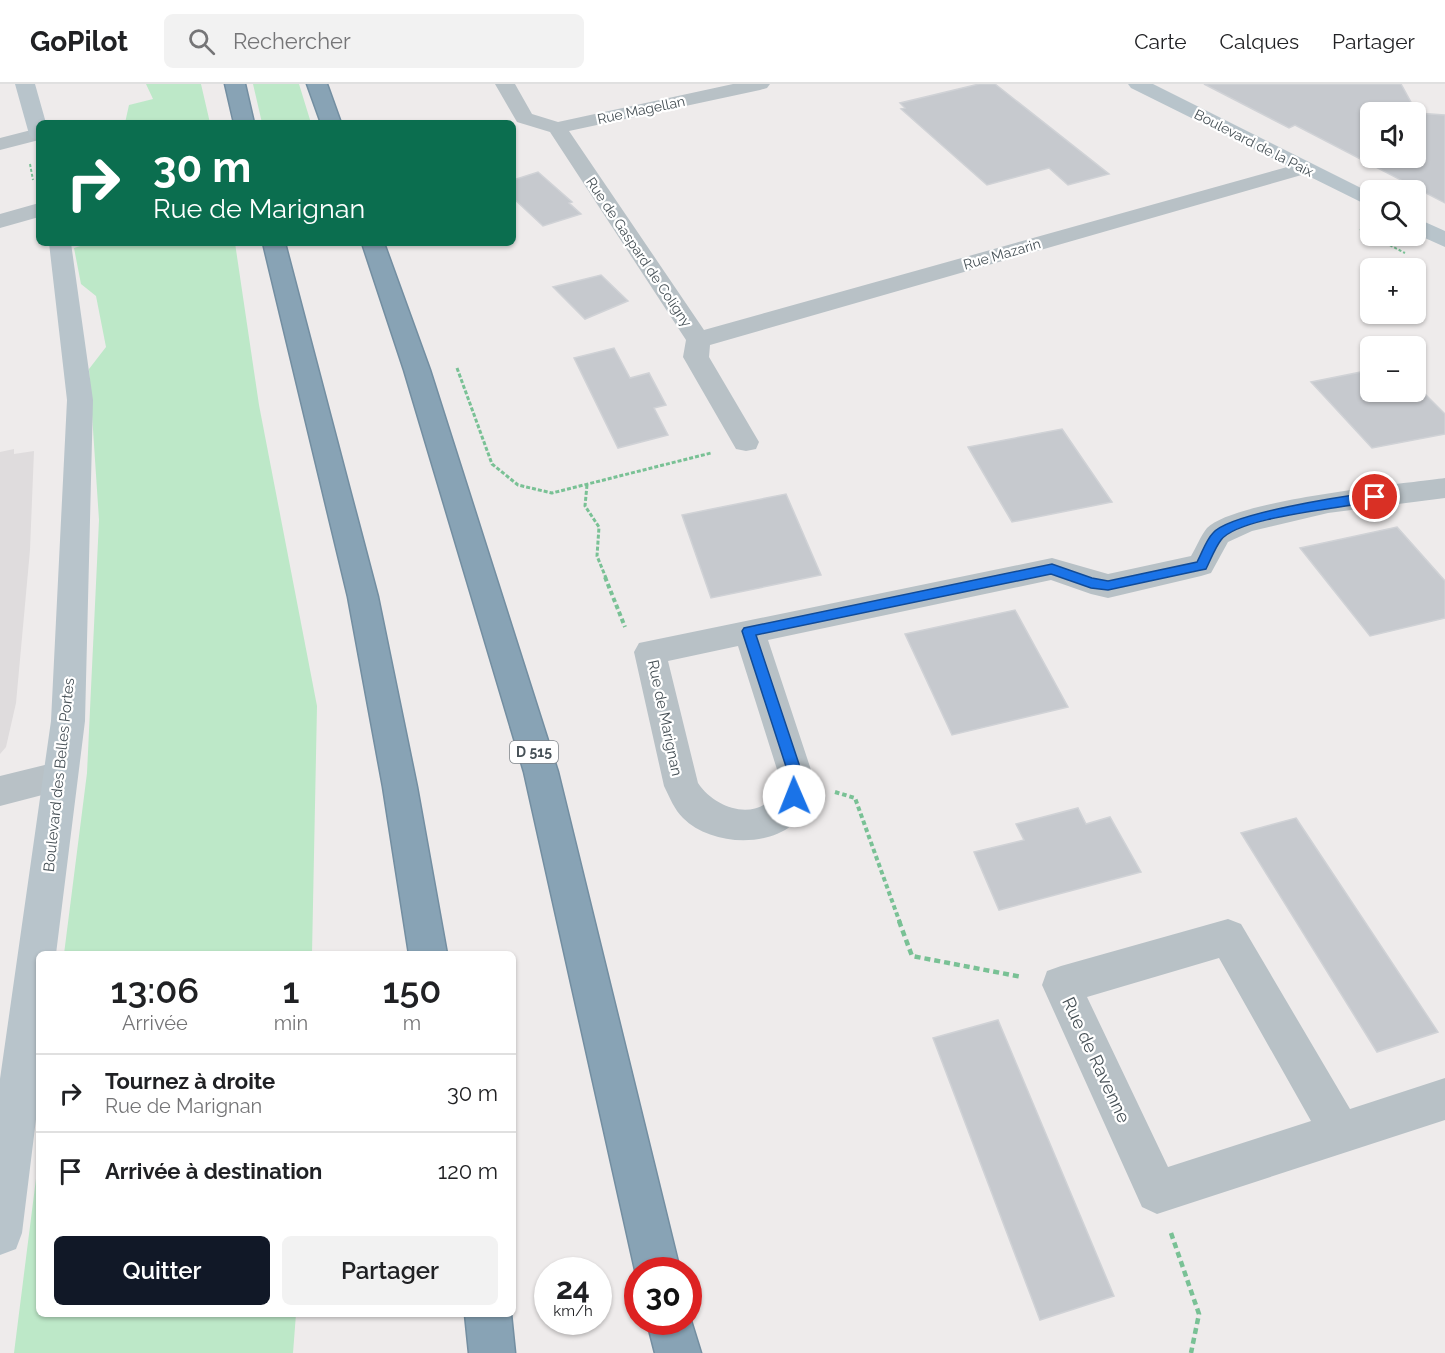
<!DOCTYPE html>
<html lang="fr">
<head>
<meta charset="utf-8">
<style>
  body { margin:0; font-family:Raleway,sans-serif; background:#f2f2f2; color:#202124; height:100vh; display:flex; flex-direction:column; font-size:22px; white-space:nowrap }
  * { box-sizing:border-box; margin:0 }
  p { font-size:20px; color:#757577 }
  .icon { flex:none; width:33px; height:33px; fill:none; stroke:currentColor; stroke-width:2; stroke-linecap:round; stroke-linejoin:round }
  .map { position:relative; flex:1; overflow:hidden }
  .side { position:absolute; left:36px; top:867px; width:480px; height:366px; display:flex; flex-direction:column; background:#fff; border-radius:9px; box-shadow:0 2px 4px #0004 }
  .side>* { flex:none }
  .top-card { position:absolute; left:36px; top:36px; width:480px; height:126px; border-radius:9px; box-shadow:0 2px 4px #0004; background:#0b6e4f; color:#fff; overflow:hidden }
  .controls { position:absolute; left:1360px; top:18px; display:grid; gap:12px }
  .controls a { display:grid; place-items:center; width:66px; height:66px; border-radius:9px; background:#fff; box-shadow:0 2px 4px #0004; font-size:30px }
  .speed { position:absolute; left:534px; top:1173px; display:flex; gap:12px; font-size:30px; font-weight:700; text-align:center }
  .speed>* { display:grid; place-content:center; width:78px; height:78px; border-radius:50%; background:#fff; box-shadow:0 2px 4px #0004; line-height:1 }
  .speed small { font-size:15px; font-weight:400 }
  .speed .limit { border:9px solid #d22; background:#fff; color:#111 }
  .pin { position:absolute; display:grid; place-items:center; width:51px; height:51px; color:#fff; margin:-26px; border:3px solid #fff; border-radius:50%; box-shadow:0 2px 6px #0007 }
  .me { position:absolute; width:66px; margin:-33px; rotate:359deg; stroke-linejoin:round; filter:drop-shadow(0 0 4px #0008) }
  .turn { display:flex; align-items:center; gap:21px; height:126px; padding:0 18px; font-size:27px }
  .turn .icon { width:78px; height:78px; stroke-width:2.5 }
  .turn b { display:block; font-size:42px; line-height:51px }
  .eta { display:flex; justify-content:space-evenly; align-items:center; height:102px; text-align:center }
  .eta b { font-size:36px; font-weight:600; line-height:42px }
  .primary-button { display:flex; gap:12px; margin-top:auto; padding:12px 18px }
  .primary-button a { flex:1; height:69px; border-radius:9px; background:#111827; color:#fff; font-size:24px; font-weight:600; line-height:69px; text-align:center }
  .primary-button a+a { background:#f2f2f2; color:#202124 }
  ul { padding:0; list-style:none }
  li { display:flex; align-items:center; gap:18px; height:78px; padding:0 18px; border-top:2px solid #e0e0e0 }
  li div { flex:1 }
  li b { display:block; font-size:22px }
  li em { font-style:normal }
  header { display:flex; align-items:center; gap:36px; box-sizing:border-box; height:84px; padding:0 30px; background:#fff; border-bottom:2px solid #e0e0e0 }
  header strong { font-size:28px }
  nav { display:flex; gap:33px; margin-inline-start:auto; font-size:21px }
  .search { width:420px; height:54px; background:#f2f2f2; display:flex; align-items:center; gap:15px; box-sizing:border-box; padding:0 21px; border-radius:9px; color:#757577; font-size:22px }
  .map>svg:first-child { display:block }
  .education { fill:#dfdcdd }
  .green { fill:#bde8c8 }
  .building { fill:#c6c9ce; stroke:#d0d2d6; stroke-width:1.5; fill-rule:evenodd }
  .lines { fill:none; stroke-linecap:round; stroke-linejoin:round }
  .highway-casing { stroke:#738ea1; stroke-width:3 }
  .path-far3 { stroke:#79c195; stroke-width:2; stroke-dasharray:3 2; stroke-linecap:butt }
  .path-far2 { stroke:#79c195; stroke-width:3; stroke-dasharray:4 2; stroke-linecap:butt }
  .path-far1 { stroke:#79c195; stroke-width:4; stroke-dasharray:4.5 3; stroke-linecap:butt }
  .path { stroke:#79c195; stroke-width:4.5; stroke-dasharray:6 4; stroke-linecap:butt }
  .street { fill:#b8c1c6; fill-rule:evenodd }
  .secondary { fill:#b8c4cb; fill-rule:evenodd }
  .highway { fill:#88a3b5; fill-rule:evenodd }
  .route { fill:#1a73e8; stroke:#114b97; stroke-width:1.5 }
  .labels { text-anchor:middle; stroke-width:4.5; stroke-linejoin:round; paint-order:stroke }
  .far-street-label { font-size:14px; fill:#465056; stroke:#fff }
  .shield { fill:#fff; stroke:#7e8489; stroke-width:1.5 }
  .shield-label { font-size:14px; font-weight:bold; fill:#465056 }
  .street-label { font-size:15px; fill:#465056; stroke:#fff }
  .near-street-label { font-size:18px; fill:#465056; stroke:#fff }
</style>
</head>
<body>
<header>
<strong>GoPilot</strong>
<div class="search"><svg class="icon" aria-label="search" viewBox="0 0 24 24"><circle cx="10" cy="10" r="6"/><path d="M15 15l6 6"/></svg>Rechercher</div>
<nav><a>Carte</a><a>Calques</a><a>Partager</a></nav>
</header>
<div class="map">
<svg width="1445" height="1269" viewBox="0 0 1445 1269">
  <rect width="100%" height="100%" fill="#eeebeb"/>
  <!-- education -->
  <path class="education" d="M 14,365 L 14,370 L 34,367 L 30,466 L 16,619 L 6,663 L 0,670 L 0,368 Z"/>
  <!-- green -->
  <path class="green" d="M 146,0 L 201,0 L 210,39 L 125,39 L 129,21 L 153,15 Z
    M 253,0 L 299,0 L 311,39 L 262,39 Z
    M 90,159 L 235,159 L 259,321 L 317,622 L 312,870 L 64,870 L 87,689 L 99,436 L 89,285 L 106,263 L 96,212 L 81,200 L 74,164 Z
    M 39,1071 L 39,1230 L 296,1230 L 293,1269 L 14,1269 Z"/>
  <!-- building -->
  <path class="building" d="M 979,0 L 995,0 L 1109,90 L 1068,101 L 1049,84 L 987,101 L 901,25 L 905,24 L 900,19 Z
    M 1204,0 L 1401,0 L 1417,29 L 1445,31 L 1445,119 L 1295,41 L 1289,44 ZM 1371,28 L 1416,28 L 1416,74 L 1371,74 Z
    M 538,88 L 572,118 L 569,119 L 581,130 L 543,142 L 513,114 L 513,96 Z
    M 601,191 L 628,217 L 585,235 L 553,203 Z
    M 614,264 L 630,294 L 649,289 L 666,321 L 654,324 L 668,351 L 618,364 L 574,274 Z
    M 1371,286 L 1371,308 L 1416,308 L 1416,301 L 1445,330 L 1445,350 L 1372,364 L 1311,298 Z
    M 1062,345 L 1112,418 L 1012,438 L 968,363 Z
    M 786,410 L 821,491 L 711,514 L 682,431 Z
    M 1397,443 L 1445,497 L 1445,534 L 1370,552 L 1300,464 Z
    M 1015,526 L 1068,623 L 952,651 L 905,550 Z
    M 1078,724 L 1086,740 L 1110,733 L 1141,788 L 999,826 L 974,768 L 1024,756 L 1016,740 Z
    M 1296,734 L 1438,948 L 1377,968 L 1241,749 Z
    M 998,936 L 1114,1212 L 1040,1236 L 933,954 Z"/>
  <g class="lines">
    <defs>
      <path id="highway" d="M 225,0 L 245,0 L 254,39 L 234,39 Z
        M 307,0 L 327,0 L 341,39 L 321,39 Z
        M 263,159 L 285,159 L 378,513 L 417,703 L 447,870 L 409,870 L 383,703 L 348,513 Z
        M 362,159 L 384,159 L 430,286 L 558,688 L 680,1186 L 638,1186 L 638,1191 L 635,1186 L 524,688 L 404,286 Z
        M 688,1227 L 701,1269 L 655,1269 L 647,1238 L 688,1238 Z
        M 465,1230 L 511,1230 L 515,1269 L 469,1269 Z"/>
    </defs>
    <!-- highway casing -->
    <use href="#highway" class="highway-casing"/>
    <!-- path-far3 -->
    <path class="path-far3" d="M 30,80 L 33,96
      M 1360,145 L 1371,151
      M 1372,152 L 1405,169"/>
    <!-- path-far2 -->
    <path class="path-far2" d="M 457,284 L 492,380 L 518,401 L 552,409 L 711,369
      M 587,401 L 585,422 L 599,443 L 597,472 L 606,494"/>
    <!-- path-far1 -->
    <path class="path-far1" d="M 605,493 L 625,543
      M 835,708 L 855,714 L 900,839"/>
    <!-- path -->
    <path class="path" d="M 899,837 L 912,872 L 1022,893
      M 1171,1149 L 1199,1230 L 1191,1269"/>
    <!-- street -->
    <path class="street" d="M 495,0 L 515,0 L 532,30 L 558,38 L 733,0 L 770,0 L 767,4 L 760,6 L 569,47 L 704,246 L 1298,80 L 1305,78 L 1312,80 L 1315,84 L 1312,88 L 710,261 L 709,273 L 759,358 L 756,365 L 746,367 L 736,365 L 683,273 L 686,256 L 550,48 L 517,38 Z
      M 39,44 L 39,56 L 0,66 L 0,54 Z
      M 39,119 L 39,133 L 0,144 L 0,130 Z
      M 1445,394 L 1445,414 L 1328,429 L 1252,447 L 1228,458 L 1211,489 L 1201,492 L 1108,514 L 1091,510 L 1051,496 L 768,556 L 815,698 C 810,713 804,732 791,742 C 762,764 709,760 683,734 C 674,725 670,714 664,702 L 634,568 L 639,559 L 1052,474 L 1108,490 L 1191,472 C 1196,464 1201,451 1207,444 C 1235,416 1401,400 1445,394 ZM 738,562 L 781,698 C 767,740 718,729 698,699 L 668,577 Z
      M 61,677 L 73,681 L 78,692 L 73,703 L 0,722 L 0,692 Z
      M 1228,835 L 1241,840 L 1350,1025 L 1445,994 L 1445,1036 L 1157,1130 L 1142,1123 L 1042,901 L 1047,887 L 1061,882 ZM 1219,874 L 1311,1037 L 1168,1083 L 1087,913 Z"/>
    <!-- secondary -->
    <path class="secondary" d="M 15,0 L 35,0 L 46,39 L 39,39 L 39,56 L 32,54 L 29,50 Z
      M 1128,0 L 1153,0 L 1371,109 L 1371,123 L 1131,4 Z
      M 1416,134 L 1445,147 L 1445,163 L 1416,150 Z
      M 49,159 L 71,159 L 93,316 L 85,637 L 56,870 L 39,870 L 39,1011 L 22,1149 L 16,1165 L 0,1171 L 0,995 L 51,637 L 67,316 Z"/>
    <!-- highway -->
    <use href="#highway" class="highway"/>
  </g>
  <!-- route -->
  <path class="route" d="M 1375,408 L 1379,410 L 1379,416 C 1348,424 1239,432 1221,456 C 1215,464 1211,475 1206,485 L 1201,486 L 1108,506 L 1091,504 L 1051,490 L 756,551 L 805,698 L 799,717 L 794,719 L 789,717 L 787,712 L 791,698 L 742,547 L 744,544 L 1052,480 L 1092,494 L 1108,497 L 1197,478 C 1202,469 1206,456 1213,449 C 1230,429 1345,412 1375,408 Z"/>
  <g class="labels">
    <!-- far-street labels -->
    <g class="far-street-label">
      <text transform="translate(641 26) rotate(-12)" y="5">Rue Magellan</text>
      <text transform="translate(1254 59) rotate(27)" y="5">Boulevard de la Paix</text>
      <text transform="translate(639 168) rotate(56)" y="5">Rue de Gaspard de Coligny</text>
      <text transform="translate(1002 170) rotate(-16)" y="5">Rue Mazarin</text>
    </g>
    <!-- shield labels -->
    <rect class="shield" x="510" y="657" width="48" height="22" rx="4.5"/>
    <g class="shield-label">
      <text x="534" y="673">D 515</text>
    </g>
    <!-- street labels -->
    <g class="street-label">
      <text transform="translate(665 634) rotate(78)" y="5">Rue de Marignan</text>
      <text transform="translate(59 691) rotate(-84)" y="5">Boulevard des Belles Portes</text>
    </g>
    <!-- near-street labels -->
    <g class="near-street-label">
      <text transform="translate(1096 976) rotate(65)" y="6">Rue de Ravenne</text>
    </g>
  </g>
</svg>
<div class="controls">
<a><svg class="icon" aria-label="sound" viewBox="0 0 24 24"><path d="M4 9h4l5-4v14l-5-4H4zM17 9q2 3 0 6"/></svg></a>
<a><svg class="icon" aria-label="search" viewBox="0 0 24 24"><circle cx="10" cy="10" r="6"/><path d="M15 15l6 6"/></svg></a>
<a>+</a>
<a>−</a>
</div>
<div class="speed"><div>24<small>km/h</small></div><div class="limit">30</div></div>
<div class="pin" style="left:1375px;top:413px;background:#d93025"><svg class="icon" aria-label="arrive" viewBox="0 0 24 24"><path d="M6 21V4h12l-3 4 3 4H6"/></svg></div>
<svg class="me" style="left:794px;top:712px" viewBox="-20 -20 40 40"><circle r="19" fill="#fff"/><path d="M0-13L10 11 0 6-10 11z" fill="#1a73e8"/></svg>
<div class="top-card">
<div class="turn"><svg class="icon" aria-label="right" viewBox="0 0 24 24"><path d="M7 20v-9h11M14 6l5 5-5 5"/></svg><div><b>30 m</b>Rue de Marignan</div></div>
</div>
<section class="side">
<div class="eta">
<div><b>13:06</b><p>Arrivée</p></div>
<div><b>1</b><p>min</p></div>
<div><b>150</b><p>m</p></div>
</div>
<ul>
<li><svg class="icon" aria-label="right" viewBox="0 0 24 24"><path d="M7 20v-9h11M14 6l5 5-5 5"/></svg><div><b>Tournez à droite</b><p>Rue de Marignan</p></div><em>30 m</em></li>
<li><svg class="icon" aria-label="arrive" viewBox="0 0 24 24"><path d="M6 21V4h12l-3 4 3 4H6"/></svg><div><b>Arrivée à destination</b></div><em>120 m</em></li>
</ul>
<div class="primary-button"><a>Quitter</a><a>Partager</a></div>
</section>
</div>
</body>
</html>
